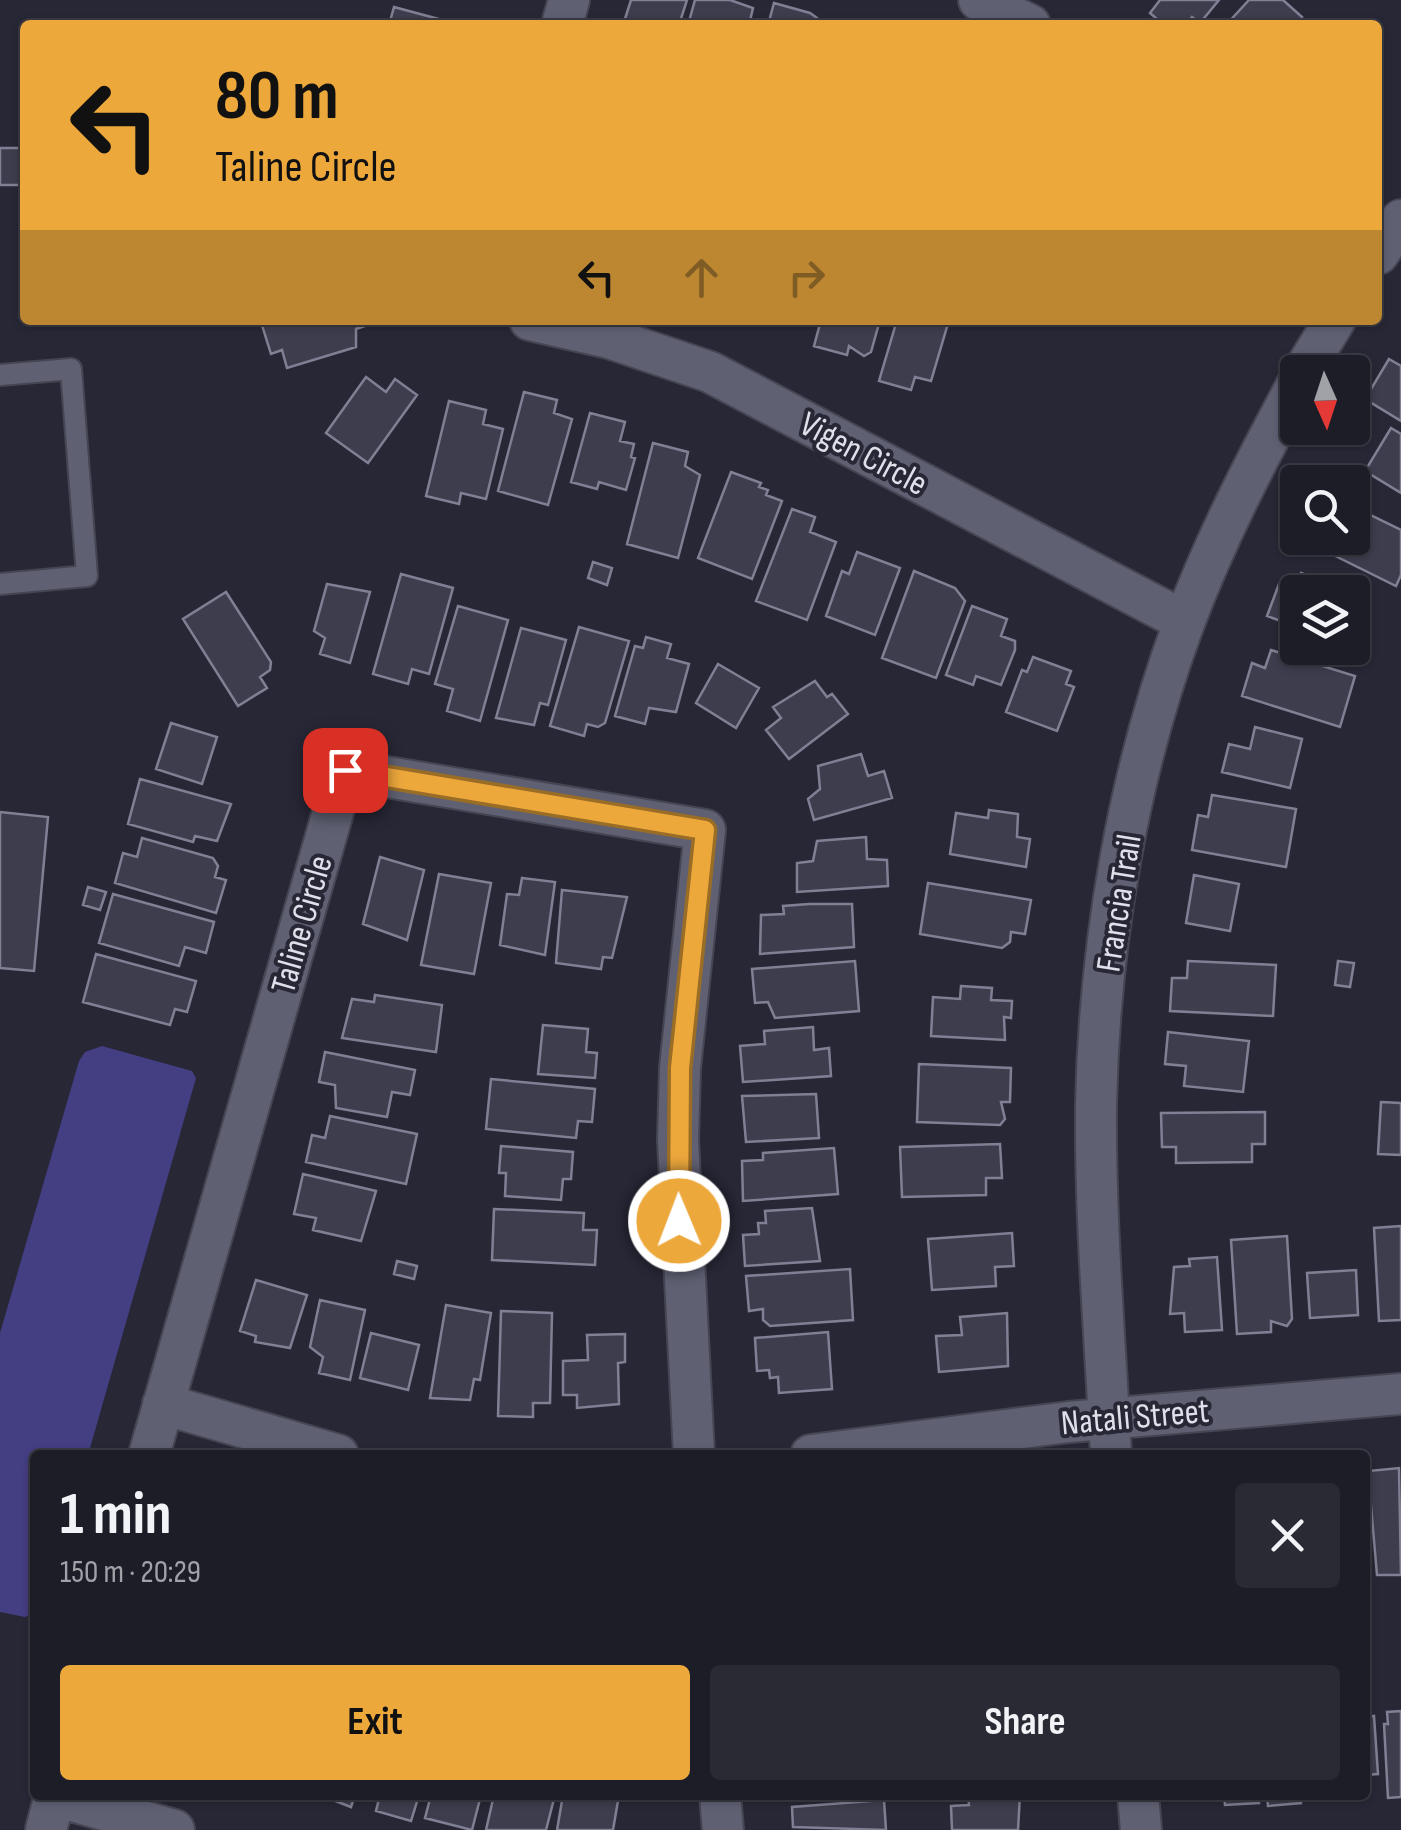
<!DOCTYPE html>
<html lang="en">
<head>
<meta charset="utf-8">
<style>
  body { margin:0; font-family:"Sofia Sans Condensed",sans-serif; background:#2a2a34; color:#f1f3f6; height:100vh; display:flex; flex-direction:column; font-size:38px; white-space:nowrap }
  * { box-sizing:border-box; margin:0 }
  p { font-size:32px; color:#a0a2a8 }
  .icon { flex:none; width:55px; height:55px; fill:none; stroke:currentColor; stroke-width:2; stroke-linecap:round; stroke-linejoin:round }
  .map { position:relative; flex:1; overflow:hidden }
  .panel { position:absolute; left:30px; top:1450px; width:1340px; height:350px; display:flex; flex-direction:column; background:#1d1d28; border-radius:10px; box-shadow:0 2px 8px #0004,0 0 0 2px #3b3b45 }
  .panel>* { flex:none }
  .top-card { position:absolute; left:20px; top:20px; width:1362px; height:305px; border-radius:10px; box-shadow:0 2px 8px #0004,0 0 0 2px #3b3b45; background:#eda83c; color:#111; overflow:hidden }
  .needle { width:65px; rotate:177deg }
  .controls { position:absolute; left:1280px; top:355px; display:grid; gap:20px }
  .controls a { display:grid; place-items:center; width:90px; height:90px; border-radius:10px; background:#1d1d28; box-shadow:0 2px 8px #0004,0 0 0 2px #3b3b45; font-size:50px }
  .pin { position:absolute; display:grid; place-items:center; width:85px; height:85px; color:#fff; margin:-42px; border-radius:20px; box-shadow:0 5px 15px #0006 }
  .me { position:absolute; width:110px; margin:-55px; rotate:359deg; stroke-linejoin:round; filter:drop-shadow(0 0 8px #0008) }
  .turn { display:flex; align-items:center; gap:35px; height:210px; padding:0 30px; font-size:45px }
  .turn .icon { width:130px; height:130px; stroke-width:2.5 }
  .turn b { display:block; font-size:70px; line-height:85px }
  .lanes { display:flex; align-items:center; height:95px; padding:0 30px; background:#0003; justify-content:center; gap:50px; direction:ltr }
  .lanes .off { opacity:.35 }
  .round { display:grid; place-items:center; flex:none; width:105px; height:105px; border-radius:10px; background:#2a2a34 }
  .head { display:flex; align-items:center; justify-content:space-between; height:170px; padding:0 30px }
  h1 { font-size:60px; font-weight:700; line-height:75px }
  .button { display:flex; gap:20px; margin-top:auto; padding:20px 30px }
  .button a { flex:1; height:115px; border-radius:10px; background:#eda83c; color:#111; font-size:40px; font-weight:700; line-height:115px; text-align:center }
  .button a+a { background:#2a2a34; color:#f1f3f6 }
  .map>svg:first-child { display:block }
  .water { fill:#443e83 }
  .building { fill:#3d3d4e; stroke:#7f8093; stroke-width:2.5 }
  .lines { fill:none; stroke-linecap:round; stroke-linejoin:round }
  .lane-casing { stroke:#464553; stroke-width:24 }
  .street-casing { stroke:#464553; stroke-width:44 }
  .lane { stroke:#5f6072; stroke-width:20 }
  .street { stroke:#5f6072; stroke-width:40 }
  .route-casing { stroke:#9a6d27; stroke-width:25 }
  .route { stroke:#eda83c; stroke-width:18 }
  .labels { text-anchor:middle; stroke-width:8; stroke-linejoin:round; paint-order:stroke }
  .street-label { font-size:35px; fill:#e0e0eb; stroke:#272736 }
</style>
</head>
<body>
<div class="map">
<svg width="1401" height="1830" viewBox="0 0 1401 1830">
  <rect width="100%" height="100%" fill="#272736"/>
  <!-- water -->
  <path class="water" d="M 102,1046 L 192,1071 L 196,1078 L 88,1455 L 35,1455 L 35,1612 L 25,1617 L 0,1612 L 0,1333 L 79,1061 L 85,1052 Z"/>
  <!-- building -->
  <path class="building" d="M 631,0 L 687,0 L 679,25 L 623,25 Z
    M 695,0 L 730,0 L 753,8 L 749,25 L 688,25 Z
    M 1160,0 L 1219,0 L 1200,23 L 1192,17 L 1186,25 L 1164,25 L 1150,13 Z
    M 1249,0 L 1283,0 L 1302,17 L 1296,25 L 1226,25 Z
    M 774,3 L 810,13 L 817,18 L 815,25 L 768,25 Z
    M 394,7 L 461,25 L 389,25 Z
    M 0,148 L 25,148 L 25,185 L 0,185 Z
    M 269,320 L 370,320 L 371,324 L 356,329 L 356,347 L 287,368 L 282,350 L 271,354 L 261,322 Z
    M 821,320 L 880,320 L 871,352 L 864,356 L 849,346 L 847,355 L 814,346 Z
    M 897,320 L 949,320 L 931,381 L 915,377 L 911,390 L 879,381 Z
    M 1389,359 L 1401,366 L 1401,421 L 1365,399 Z
    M 366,377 L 386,392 L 395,379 L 417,395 L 368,463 L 326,433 Z
    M 524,392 L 557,400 L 554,413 L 572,419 L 548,505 L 498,491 Z
    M 449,401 L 486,410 L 483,424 L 503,429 L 486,499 L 461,493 L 459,504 L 426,496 Z
    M 590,413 L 625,422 L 620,441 L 634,444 L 631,457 L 635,458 L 626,490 L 599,482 L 597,489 L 571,482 Z
    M 1391,428 L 1401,434 L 1401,493 L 1365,471 Z
    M 653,443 L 688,452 L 685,466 L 700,475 L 678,558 L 627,544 Z
    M 731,472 L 761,483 L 759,487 L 768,490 L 766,495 L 782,501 L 752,579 L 698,558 Z
    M 1352,506 L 1401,530 L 1401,575 L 1396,586 L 1303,540 L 1352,538 Z
    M 792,509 L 815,517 L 810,532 L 836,542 L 807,620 L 756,601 Z
    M 857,552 L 900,568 L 875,635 L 826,616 L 842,571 L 849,574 Z
    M 593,562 L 612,568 L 607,585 L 588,578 Z
    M 914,571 L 955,588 L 965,601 L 936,678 L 882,658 Z
    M 1301,573 L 1350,592 L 1298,592 L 1298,627 L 1267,616 L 1279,584 L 1294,590 Z
    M 401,574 L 453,588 L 429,674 L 412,669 L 408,684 L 373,674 Z
    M 327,584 L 370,592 L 350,663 L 320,654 L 325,638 L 314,631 Z
    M 226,592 L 271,662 L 270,670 L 260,677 L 267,688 L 238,706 L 183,619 Z
    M 458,606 L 508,620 L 480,721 L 447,711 L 453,689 L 435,684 Z
    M 972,606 L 1007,619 L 1001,636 L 1015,641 L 1015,650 L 1001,685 L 976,676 L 973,685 L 946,675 Z
    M 579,627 L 629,641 L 605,723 L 598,727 L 587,724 L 584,736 L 550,726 Z
    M 521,628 L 566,640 L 548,705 L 540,703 L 534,725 L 496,718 Z
    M 646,637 L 671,644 L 667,658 L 689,664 L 676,712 L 649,708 L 645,724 L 615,716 L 635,646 L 643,648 Z
    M 1271,650 L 1355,676 L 1340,727 L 1242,696 L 1252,663 L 1265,668 Z
    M 1033,657 L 1071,671 L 1066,684 L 1074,687 L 1057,731 L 1006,712 L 1022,670 L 1027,672 Z
    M 718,664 L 759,688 L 736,728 L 696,703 Z
    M 815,681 L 827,697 L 832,694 L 848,714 L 789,759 L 766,730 L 781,718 L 773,707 Z
    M 171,723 L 217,737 L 202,784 L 156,769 Z
    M 1255,727 L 1302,739 L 1290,788 L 1222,772 L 1229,744 L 1250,749 Z
    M 861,754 L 868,776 L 884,771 L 892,798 L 814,820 L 808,799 L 820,789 L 818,766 Z
    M 140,779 L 231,804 L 217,841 L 195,836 L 193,842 L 128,824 Z
    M 1212,795 L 1296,809 L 1286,867 L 1192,850 L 1198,815 L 1208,817 Z
    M 989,810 L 1018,814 L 1017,837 L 1030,839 L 1026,867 L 950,854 L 956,813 L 988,818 Z
    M 0,812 L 48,817 L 34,971 L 0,968 Z
    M 866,837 L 867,859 L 887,860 L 888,886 L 797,892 L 797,863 L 813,861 L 817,841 Z
    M 142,838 L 213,858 L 218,866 L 215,877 L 226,880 L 216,913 L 115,883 L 123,853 L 137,857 Z
    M 380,857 L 424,870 L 407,940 L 363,924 Z
    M 439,874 L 491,883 L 474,974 L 421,965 Z
    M 1194,875 L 1239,884 L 1230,931 L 1186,923 Z
    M 522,878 L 555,882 L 545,955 L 500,945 L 507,894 L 519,895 Z
    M 928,883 L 1031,900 L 1025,934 L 1011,932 L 1010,942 L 1002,948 L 920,934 Z
    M 88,887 L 106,892 L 100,910 L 83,905 Z
    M 562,890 L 627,897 L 612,958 L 603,957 L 601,969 L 556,963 Z
    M 113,894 L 214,922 L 206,953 L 185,947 L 179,966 L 99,943 Z
    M 809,904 L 852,904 L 854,947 L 760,954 L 761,915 L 784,914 L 783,906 Z
    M 96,954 L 196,981 L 187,1012 L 175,1009 L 170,1025 L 83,1002 Z
    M 855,961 L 859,1011 L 775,1018 L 768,1002 L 755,1003 L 752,969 Z
    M 1188,961 L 1276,965 L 1273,1016 L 1170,1011 L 1172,978 L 1187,978 Z
    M 1338,961 L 1354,963 L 1350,987 L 1335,985 Z
    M 961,986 L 992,988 L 991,1000 L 1012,1001 L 1011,1018 L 1004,1017 L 1005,1040 L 931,1036 L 933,997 L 960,999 Z
    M 375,995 L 442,1005 L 436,1052 L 342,1038 L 352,999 L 374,1002 Z
    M 543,1025 L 588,1029 L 586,1052 L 597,1053 L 595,1078 L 538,1074 Z
    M 813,1027 L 814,1050 L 829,1048 L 831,1076 L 743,1082 L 740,1046 L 765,1044 L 764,1031 Z
    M 1168,1032 L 1249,1041 L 1243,1092 L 1184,1086 L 1186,1066 L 1165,1064 Z
    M 325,1052 L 415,1070 L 410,1095 L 392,1092 L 387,1117 L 336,1108 L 335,1085 L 319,1082 Z
    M 919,1064 L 1011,1068 L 1010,1102 L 1001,1102 L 1005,1119 L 1000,1125 L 917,1122 Z
    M 491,1079 L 595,1089 L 592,1122 L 578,1121 L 576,1138 L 486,1129 Z
    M 816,1094 L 819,1138 L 746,1142 L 742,1096 Z
    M 1381,1102 L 1401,1103 L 1401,1155 L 1378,1154 Z
    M 1265,1112 L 1265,1144 L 1252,1144 L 1252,1162 L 1176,1163 L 1176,1147 L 1162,1147 L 1161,1113 Z
    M 330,1116 L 417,1134 L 406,1184 L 306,1162 L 312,1135 L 325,1138 Z
    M 1000,1144 L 1002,1178 L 986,1178 L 986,1195 L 902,1197 L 900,1147 Z
    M 501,1146 L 573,1152 L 571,1179 L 563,1179 L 561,1200 L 505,1196 L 506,1173 L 499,1173 Z
    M 834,1148 L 838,1194 L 743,1201 L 742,1161 L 763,1160 L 763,1153 Z
    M 303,1174 L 376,1191 L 361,1241 L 313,1230 L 316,1218 L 294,1214 Z
    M 812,1208 L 820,1261 L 745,1266 L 743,1235 L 759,1234 L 758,1223 L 766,1223 L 765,1211 Z
    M 494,1209 L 584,1213 L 583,1230 L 597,1230 L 595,1265 L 492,1260 Z
    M 1401,1226 L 1401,1320 L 1379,1321 L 1374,1228 Z
    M 1012,1233 L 1014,1266 L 995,1267 L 996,1286 L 932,1290 L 928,1239 Z
    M 1287,1236 L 1292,1319 L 1287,1326 L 1271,1321 L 1271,1332 L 1237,1334 L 1231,1240 Z
    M 1217,1257 L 1222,1330 L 1185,1332 L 1184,1313 L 1170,1314 L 1174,1267 L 1190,1266 L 1189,1259 Z
    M 397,1261 L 417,1266 L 414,1279 L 394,1274 Z
    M 850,1269 L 853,1320 L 770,1326 L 763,1320 L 763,1309 L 749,1311 L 746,1276 Z
    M 1356,1270 L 1358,1315 L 1310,1318 L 1307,1273 Z
    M 256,1280 L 307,1295 L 290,1348 L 255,1342 L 256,1336 L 240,1331 Z
    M 320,1300 L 365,1310 L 350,1380 L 319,1373 L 323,1357 L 310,1347 Z
    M 446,1305 L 491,1313 L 480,1380 L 474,1379 L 470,1400 L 430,1398 Z
    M 501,1311 L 552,1313 L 550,1403 L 533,1403 L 533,1417 L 498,1416 Z
    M 1007,1313 L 1008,1366 L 939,1372 L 936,1336 L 962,1335 L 960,1317 Z
    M 828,1332 L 832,1389 L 779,1393 L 778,1377 L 770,1378 L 769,1370 L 757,1371 L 755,1338 Z
    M 371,1333 L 419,1345 L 408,1390 L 360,1378 Z
    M 625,1334 L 625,1362 L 618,1363 L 619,1404 L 577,1408 L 577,1395 L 563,1395 L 563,1361 L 588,1360 L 587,1335 Z
    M 1399,1468 L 1401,1575 L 1377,1575 L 1368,1471 Z
    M 1401,1711 L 1401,1797 L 1388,1798 L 1384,1724 L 1388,1724 L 1387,1712 Z
    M 1374,1716 L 1378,1774 L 1365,1775 L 1365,1717 Z
    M 320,1795 L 355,1795 L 351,1807 Z
    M 380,1795 L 419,1795 L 411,1821 L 376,1811 Z
    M 431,1795 L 481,1795 L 472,1830 L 425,1818 Z
    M 494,1795 L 555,1795 L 546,1830 L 486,1830 Z
    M 563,1795 L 619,1795 L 613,1830 L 557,1830 Z
    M 968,1795 L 1020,1795 L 1018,1830 L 952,1830 L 951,1806 L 969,1805 Z
    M 1224,1795 L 1258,1795 L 1259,1803 L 1225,1805 Z
    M 1267,1795 L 1300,1795 L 1301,1803 L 1268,1806 Z
    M 884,1800 L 886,1830 L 793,1827 L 792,1807 Z"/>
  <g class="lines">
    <defs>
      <path id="lane" d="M 0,375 L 71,369 L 87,576 L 0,584"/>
      <path id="street" d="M 979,0 L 1030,25
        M 562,25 L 569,0
        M 1378,254 L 1401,220
        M 530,320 L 609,338 L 710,372 L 1184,621
        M 1303,372 L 1335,320
        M 163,1404 L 338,1455
        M 149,1455 L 345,770 L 705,830 L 680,1068 L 678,1140 L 694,1455
        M 811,1455 L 1069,1422 L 1401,1394
        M 1111,1455 C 1105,1339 1095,1222 1096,1106 C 1099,946 1128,773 1184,623 C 1215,540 1256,461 1298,383
        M 720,1795 L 723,1830
        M 1138,1795 L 1141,1830
        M 55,1796 L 174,1830
        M 46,1830 L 55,1795"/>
    </defs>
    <!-- lane casing -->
    <use href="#lane" class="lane-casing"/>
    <!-- street casing -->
    <use href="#street" class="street-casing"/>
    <!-- lane -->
    <use href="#lane" class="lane"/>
    <!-- street -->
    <use href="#street" class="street"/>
  </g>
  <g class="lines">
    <defs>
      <path id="route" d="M 345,770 L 705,830 L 680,1068 L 679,1221"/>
    </defs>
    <!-- route casing -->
    <use href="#route" class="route-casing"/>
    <!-- route -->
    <use href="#route" class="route"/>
  </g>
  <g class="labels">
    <!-- street labels -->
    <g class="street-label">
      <text transform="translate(864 453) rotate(28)" y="12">Vigen Circle</text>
      <text transform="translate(1118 903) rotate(-81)" y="12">Francia Trail</text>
      <text transform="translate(301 924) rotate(-74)" y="12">Taline Circle</text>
      <text transform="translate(1135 1416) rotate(-5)" y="12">Natali Street</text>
    </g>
  </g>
</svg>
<div class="controls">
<a><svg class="needle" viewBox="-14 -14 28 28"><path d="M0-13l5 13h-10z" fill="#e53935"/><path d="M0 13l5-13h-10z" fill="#a0a2a8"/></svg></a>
<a><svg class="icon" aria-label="search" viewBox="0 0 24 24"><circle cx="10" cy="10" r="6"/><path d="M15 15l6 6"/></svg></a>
<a><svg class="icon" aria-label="layers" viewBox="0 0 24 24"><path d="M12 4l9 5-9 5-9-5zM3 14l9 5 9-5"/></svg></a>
</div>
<div class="pin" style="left:345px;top:770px;background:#d93025"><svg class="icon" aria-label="arrive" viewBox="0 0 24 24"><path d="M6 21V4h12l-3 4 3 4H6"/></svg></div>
<svg class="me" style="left:679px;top:1221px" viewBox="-20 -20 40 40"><circle r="17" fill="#eda83c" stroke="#fff" stroke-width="3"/><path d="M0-11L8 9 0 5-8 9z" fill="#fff"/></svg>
<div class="top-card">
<div class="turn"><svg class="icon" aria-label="left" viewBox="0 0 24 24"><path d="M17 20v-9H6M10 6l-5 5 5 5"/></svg><div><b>80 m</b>Taline Circle</div></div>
<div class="lanes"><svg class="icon" aria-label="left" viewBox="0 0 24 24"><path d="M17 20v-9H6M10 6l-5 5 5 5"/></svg><svg class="icon off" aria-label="ahead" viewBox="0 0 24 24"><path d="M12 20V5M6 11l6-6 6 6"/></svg><svg class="icon off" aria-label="right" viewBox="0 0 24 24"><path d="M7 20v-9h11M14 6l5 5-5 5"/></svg></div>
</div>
<section class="panel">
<div class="head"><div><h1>1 min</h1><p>150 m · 20:29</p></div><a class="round"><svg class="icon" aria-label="close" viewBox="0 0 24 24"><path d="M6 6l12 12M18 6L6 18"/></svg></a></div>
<div class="button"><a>Exit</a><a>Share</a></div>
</section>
</div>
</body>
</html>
